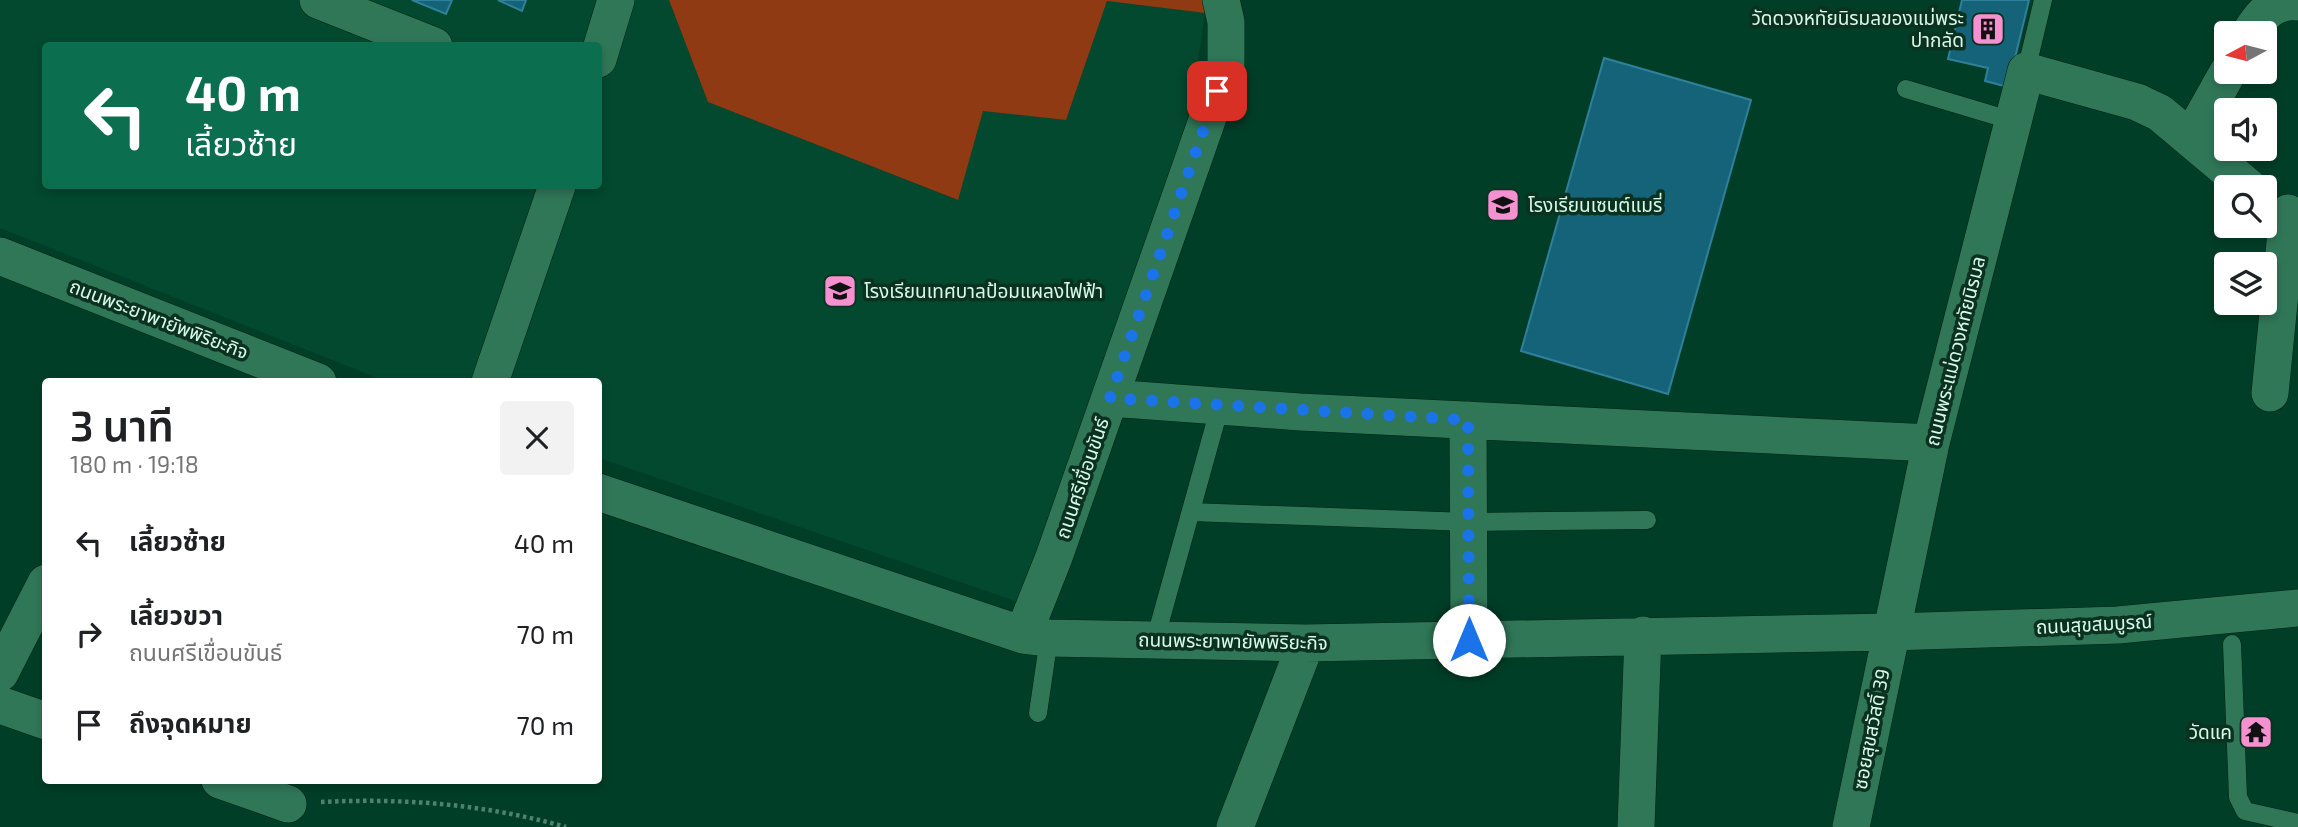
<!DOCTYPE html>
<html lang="th">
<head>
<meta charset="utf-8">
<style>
  body { margin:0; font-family:"Exo 2","Noto Sans Thai",sans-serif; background:#f2f2f2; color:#202124; height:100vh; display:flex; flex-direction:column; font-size:26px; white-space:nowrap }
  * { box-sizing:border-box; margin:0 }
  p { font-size:23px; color:#757577 }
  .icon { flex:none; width:38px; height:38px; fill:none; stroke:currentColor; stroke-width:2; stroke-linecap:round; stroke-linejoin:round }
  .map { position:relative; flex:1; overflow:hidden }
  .side { position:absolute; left:42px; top:378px; width:560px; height:406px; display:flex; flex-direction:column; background:#fff; border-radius:7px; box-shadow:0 4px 10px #0003 }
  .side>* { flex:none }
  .top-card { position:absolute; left:42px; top:42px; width:560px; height:147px; border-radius:7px; box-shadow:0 4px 10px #0003; background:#0b6e4f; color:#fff; overflow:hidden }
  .needle { width:46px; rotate:263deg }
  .tools { position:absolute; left:2214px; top:21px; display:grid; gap:14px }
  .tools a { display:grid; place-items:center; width:63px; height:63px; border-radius:7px; background:#fff; box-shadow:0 4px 10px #0003; font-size:35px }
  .pin { position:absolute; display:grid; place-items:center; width:60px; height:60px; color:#fff; margin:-30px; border-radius:14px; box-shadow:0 4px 10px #0006 }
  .me { position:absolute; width:77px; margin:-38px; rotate:0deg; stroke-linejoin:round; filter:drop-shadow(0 0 5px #0008) }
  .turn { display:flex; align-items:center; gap:24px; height:147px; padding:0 28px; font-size:32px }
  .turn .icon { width:91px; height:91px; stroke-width:2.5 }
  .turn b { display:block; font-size:49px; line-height:60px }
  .round { display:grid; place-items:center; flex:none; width:74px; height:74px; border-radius:7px; background:#f2f2f2 }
  .headline { display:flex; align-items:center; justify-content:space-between; height:119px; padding:0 28px }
  h1 { font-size:42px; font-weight:600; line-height:52px }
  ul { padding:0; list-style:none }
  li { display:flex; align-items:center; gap:21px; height:91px; padding:0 28px }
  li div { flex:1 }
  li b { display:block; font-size:26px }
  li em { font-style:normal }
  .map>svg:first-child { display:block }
  .built { fill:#024930; fill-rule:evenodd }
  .green { fill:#8f3a12 }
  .building { fill:#146379; stroke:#2f819b; stroke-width:2 }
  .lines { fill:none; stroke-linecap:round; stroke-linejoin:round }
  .lane-casing { stroke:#002213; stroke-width:19 }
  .street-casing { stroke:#002213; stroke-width:38 }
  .path { stroke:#4f826d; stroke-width:4.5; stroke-dasharray:3.5 3.5; stroke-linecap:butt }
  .lane { stroke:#307758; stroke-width:18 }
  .street { stroke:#307758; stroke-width:37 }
  .route { stroke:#1a73e8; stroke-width:12; stroke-dasharray:0 21.6 }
  .labels { text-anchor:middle; stroke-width:7; stroke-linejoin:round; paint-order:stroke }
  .poi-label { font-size:19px; fill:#d8fbe8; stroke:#0b3121; text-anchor:end }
  .street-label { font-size:19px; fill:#d8fbe8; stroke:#0b3121 }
</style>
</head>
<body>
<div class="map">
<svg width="2298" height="827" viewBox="0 0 2298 827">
  <rect width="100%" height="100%" fill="#013e28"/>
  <!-- built -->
  <path class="built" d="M 0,0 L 669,0 L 708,102 L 957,200 L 983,110 L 1066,120 L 1107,1 L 1205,13 L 1186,139 L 1024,604 L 599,458 L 598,382 L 385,381 L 0,228 ZM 46,46 L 598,46 L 598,186 L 46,186 Z"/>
  <!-- green -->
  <path class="green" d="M 669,0 L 1203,0 L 1205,13 L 1107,1 L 1066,120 L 983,111 L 958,200 L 708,102 Z"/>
  <!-- building -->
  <path class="building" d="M 412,0 L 452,0 L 446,14 Z
    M 498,0 L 526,0 L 522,11 Z
    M 1962,0 L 2029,0 L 2008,87 L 1985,81 L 1988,68 L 1948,59 Z
    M 1604,58 L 1751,100 L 1668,394 L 1521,351 Z"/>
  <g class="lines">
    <defs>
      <path id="lane" d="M 2026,71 L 2043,0
        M 1906,89 L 2013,121
        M 1191,512 L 1468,522 L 1647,520
        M 1155,640 L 1220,406
        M 2232,644 L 2238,797 L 2245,811 L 2298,823
        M 1038,713 L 1049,638"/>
      <path id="street" d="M 318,0 L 434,46
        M 2250,33 C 2262,14 2273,0 2298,2
        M 598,59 L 616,0
        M 2191,138 L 2228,72
        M 0,256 L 318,382
        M 490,382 L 557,186
        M 2270,393 L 2288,213
        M 1110,398 L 1300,412 L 1931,443
        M 1468,420 L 1469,640
        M 598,492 L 1023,635 L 1049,638 L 1306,643 L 1890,632 L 2118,625 L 2298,608
        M 1023,635 L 1054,557 L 1226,66 L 1226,22 L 1221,0
        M 0,673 L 46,583
        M 0,705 L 46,721
        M 220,780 L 288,804
        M 1235,827 L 1306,643
        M 1636,827 L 1643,635
        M 1851,827 L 1931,443 L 2026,71 L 2137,102 L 2160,113 L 2248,187"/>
    </defs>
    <!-- lane casing -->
    <use href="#lane" class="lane-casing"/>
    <!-- street casing -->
    <use href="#street" class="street-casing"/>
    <!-- path -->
    <path class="path" d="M 321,802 C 405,798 484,804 566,827"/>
    <!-- lane -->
    <use href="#lane" class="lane"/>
    <!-- street -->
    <use href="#street" class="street"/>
  </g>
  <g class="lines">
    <!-- route -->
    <path class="route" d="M 1217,91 L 1110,398 L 1468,420 L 1469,640"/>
  </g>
  <!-- icons -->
  <defs>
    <symbol id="building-square" viewBox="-11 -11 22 22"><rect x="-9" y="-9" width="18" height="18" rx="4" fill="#f590d1" stroke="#0b3121"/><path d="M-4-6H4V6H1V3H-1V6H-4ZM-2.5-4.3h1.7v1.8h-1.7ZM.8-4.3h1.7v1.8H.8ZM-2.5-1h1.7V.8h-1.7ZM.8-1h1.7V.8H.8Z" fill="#111"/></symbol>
    <symbol id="school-square" viewBox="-11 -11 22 22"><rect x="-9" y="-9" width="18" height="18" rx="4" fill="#f590d1" stroke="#0b3121"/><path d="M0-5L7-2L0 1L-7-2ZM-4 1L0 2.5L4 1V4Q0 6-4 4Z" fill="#111"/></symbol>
    <symbol id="temple-square" viewBox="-11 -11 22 22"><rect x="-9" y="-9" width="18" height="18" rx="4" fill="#f590d1" stroke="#0b3121"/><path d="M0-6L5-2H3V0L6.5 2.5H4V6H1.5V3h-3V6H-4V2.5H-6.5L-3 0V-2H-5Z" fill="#111"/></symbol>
  </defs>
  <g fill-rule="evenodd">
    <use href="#building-square" x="1969" y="10" width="38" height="38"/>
    <use href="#school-square" x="1484" y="186" width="38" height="38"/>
    <use href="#school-square" x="821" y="272" width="38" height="38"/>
    <use href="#temple-square" x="2237" y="713" width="38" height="38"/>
  </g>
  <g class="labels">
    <!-- poi labels -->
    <g class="poi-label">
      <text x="1964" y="25">วัดดวงหทัยนิรมลของแม่พระ<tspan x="1964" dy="22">ปากลัด</tspan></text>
      <text x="1528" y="212" text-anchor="start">โรงเรียนเซนต์แมรี่</text>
      <text x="864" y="298" text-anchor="start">โรงเรียนเทศบาลป้อมแผลงไฟฟ้า</text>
      <text x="2232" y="739">วัดแค</text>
    </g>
    <!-- street labels -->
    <g class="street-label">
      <text transform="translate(159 319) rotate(21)" y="7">ถนนพระยาพายัพพิริยะกิจ</text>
      <text transform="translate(1955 351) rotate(-76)" y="7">ถนนพระแม่ดวงหทัยนิรมล</text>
      <text transform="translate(1082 478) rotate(-71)" y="7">ถนนศรีเขื่อนขันธ์</text>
      <text transform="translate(2094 624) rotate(-3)" y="7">ถนนสุขสมบูรณ์</text>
      <text transform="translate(1233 641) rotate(1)" y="7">ถนนพระยาพายัพพิริยะกิจ</text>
      <text transform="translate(1871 729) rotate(-79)" y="7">ซอยสุขสวัสดิ์ 39</text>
    </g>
  </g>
</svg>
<div class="tools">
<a><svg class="needle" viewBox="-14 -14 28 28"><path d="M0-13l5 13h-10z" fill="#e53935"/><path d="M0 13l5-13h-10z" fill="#757577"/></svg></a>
<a><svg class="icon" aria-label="sound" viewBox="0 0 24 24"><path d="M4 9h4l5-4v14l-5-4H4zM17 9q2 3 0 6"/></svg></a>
<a><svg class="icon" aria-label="search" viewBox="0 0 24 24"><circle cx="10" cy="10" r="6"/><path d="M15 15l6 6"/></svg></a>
<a><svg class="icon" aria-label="layers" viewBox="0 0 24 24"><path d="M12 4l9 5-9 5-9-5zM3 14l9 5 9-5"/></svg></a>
</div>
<div class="pin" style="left:1217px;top:91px;background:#d93025"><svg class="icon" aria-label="arrive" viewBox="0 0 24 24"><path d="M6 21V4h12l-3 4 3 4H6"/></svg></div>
<svg class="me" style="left:1469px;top:640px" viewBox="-20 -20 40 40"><circle r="19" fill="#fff"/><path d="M0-13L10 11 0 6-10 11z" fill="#1a73e8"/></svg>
<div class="top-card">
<div class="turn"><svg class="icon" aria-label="left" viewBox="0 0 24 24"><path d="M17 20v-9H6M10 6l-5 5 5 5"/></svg><div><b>40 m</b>เลี้ยวซ้าย</div></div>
</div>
<section class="side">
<div class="headline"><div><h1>3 นาที</h1><p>180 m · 19:18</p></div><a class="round"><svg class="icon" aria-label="close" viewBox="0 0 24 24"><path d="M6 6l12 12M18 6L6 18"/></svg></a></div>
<ul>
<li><svg class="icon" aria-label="left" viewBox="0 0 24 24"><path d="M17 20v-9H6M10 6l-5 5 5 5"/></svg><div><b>เลี้ยวซ้าย</b></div><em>40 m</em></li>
<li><svg class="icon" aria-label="right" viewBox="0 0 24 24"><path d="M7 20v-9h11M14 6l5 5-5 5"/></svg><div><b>เลี้ยวขวา</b><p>ถนนศรีเขื่อนขันธ์</p></div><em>70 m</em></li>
<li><svg class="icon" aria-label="arrive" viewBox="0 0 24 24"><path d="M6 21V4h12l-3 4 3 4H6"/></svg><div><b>ถึงจุดหมาย</b></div><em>70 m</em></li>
</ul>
</section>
</div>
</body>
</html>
